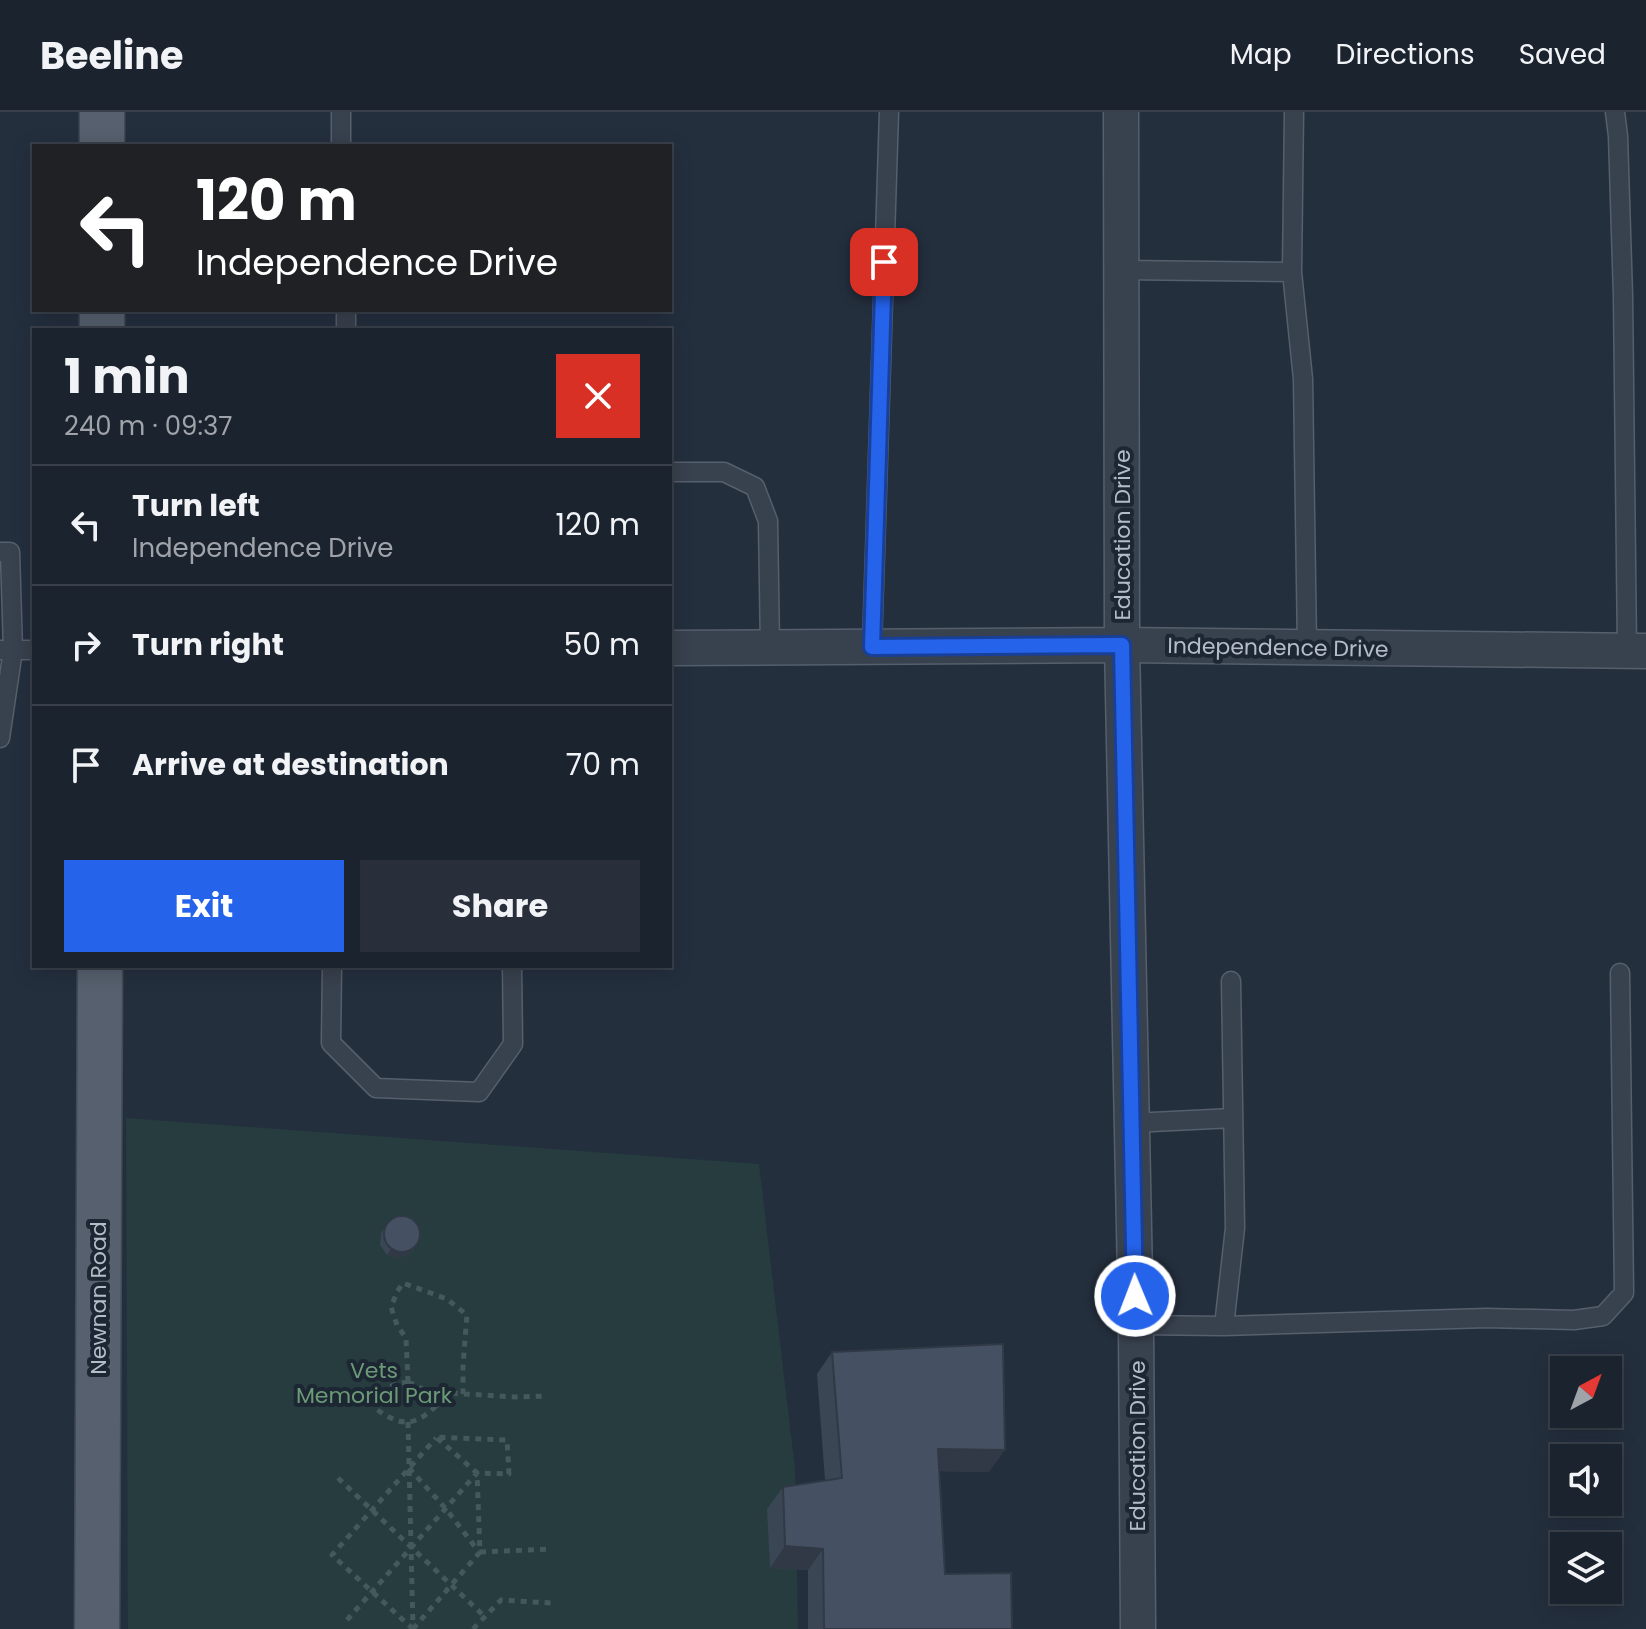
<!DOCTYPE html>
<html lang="en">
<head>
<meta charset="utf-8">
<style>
  body { margin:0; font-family:Poppins,sans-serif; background:#282f3a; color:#f1f3f6; height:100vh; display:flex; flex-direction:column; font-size:30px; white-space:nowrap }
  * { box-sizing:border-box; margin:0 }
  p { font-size:26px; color:#a0a4aa }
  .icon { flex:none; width:44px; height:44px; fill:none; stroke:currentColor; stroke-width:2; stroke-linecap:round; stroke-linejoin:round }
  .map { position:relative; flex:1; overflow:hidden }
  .details { position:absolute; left:32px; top:216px; width:640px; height:640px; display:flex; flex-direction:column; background:#1b232e; border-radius:0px; box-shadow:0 4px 20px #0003,0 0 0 2px #39404a }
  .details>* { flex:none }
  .banner { position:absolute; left:32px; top:32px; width:640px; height:168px; border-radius:0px; box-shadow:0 4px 20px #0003,0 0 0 2px #39404a; background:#202124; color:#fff; overflow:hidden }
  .needle { width:52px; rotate:41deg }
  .fabs { position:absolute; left:1550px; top:1244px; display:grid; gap:16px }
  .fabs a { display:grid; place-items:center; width:72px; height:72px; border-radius:0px; background:#1b232e; box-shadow:0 4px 20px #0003,0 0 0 2px #39404a; font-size:40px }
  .pin { position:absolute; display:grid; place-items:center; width:68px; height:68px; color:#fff; margin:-34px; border-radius:16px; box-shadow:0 4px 12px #0006 }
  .me { position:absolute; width:88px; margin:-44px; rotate:359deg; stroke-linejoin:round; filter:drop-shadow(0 0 6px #0008) }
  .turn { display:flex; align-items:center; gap:28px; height:168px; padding:0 32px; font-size:36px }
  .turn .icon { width:104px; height:104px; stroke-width:2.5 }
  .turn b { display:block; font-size:56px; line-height:68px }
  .round { display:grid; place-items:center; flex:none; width:84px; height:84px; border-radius:0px; background:#282f3a }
  .head { display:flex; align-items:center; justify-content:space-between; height:136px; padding:0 32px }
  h1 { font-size:48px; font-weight:700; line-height:60px }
  .action { display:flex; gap:16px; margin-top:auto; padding:16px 32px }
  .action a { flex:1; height:92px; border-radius:0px; background:#2563eb; color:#fff; font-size:32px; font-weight:700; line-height:92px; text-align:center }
  .action a+a { background:#282f3a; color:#f1f3f6 }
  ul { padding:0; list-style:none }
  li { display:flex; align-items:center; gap:24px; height:120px; padding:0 32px; border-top:2px solid #39404a }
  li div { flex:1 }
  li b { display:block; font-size:30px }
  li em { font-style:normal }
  header { display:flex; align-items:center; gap:48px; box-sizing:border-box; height:112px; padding:0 40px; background:#1b232e; border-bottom:2px solid #39404a }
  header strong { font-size:38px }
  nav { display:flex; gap:44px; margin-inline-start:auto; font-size:28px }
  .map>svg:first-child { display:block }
  .green { fill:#263c3f }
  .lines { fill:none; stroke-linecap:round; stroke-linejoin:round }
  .lane-casing { stroke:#565f6c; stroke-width:21 }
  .street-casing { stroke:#565f6c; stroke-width:37 }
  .primary-casing { stroke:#414a57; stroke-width:47 }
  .path { stroke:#44595c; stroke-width:5; stroke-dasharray:6 6; stroke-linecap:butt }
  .lane { stroke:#38414e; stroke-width:18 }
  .street { stroke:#38414e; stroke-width:34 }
  .primary { stroke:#56606e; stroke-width:44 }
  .wall { fill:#3b4654 }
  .shaded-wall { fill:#303945 }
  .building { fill:#455162; stroke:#303945; stroke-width:2 }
  .route-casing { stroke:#184099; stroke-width:20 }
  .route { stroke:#2563eb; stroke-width:14 }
  .labels { text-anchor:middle; stroke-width:8; stroke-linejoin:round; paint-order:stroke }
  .street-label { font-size:22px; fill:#b4bcc9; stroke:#1d2633 }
  .park-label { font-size:22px; fill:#6b9a76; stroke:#1d2633 }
</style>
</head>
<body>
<header>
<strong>Beeline</strong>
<nav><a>Map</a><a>Directions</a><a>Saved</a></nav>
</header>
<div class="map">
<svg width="1646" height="1517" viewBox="0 0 1646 1517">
  <rect width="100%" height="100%" fill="#242f3e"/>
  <!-- green -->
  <path class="green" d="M 126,1006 L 759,1052 L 795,1357 L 798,1517 L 128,1517 Z"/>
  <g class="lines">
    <defs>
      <path id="lane" d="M 341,0 L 341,34
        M 1615,0 L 1618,24 L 1623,184 L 1627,539
        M 1122,158 L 1292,160 L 1294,0
        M 1292,160 L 1303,267 L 1307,536
        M 346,198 L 346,218
        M 670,360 L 724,360 L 755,375 L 768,409 L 770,536
        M 0,440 L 10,440 L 13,538 L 0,626
        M 872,535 L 889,0
        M 0,538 L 34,538
        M 332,854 L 331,931 L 376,976 L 479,980 L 513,932 L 512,854
        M 1132,1011 L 1233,1006
        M 1136,1213 L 1224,1214 L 1487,1206 L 1574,1208 L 1603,1204 L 1624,1181 L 1620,861
        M 1224,1214 L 1235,1116 L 1231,869"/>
      <path id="street" d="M 1121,0 L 1122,533 L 1136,1213 L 1138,1517
        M 670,536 L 1122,533 L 1646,539"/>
      <path id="primary" d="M 102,0 L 102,34
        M 102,198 L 102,218
        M 97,1517 L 100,854"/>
    </defs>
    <!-- lane casing -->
    <use href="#lane" class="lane-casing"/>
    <!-- street casing -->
    <use href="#street" class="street-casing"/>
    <!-- primary casing -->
    <use href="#primary" class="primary-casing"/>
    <!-- path -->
    <path class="path" d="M 408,1270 L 406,1226 L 397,1213 L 391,1195 L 397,1180 L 403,1171 L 447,1187 L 467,1203 L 463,1253 L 463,1282
      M 408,1270 C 422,1275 430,1281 434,1296 C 412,1316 399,1313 376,1297 C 379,1276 389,1273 408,1270 Z
      M 434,1296 L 449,1281 L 516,1285 L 547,1284
      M 408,1310 L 413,1516
      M 409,1356 L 446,1397 L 479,1440
      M 338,1366 L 484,1504
      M 480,1440 L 550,1437
      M 347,1508 L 477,1361 L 509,1362 L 507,1328 L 436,1325
      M 413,1517 L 332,1443 L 436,1326
      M 413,1517 L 480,1440 L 477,1361 L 436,1325
      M 473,1517 L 501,1488 L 551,1491"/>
    <!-- lane -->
    <use href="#lane" class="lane"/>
    <!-- street -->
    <use href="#street" class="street"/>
    <!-- primary -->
    <use href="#primary" class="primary"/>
  </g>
  <!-- wall -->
  <path class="wall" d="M 385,1115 L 414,1138 L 410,1142 L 399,1146 L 387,1143 L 380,1133 L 381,1121 Z
    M 832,1240 L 989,1360 L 939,1359 L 945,1462 L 1012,1517 L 808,1517 L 808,1458 L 770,1456 L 767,1397 L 783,1375 L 825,1368 L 817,1262 Z"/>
  <!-- shaded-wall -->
  <path class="shaded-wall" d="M 418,1132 L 410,1142 L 399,1146 L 387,1143 L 391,1137 Z
    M 938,1337 L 1005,1338 L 989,1360 L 922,1359 Z
    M 785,1434 L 823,1437 L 808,1458 L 770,1456 Z"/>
  <!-- building -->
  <path class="building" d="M384 1122a18 18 0 1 1 36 0a18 18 0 1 1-36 0Z
    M 1003,1232 L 1005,1338 L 938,1337 L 945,1462 L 1011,1461 L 1012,1517 L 824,1517 L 823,1437 L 785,1434 L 783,1375 L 842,1366 L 832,1240 Z"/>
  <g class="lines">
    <defs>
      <path id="route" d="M 884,150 L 872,535 L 1122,533 L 1135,1184"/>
    </defs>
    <!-- route casing -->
    <use href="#route" class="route-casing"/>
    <!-- route -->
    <use href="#route" class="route"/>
  </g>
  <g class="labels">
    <!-- street labels -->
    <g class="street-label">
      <text transform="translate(1122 423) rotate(-90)" y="8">Education Drive</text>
      <text transform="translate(1278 535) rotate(1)" y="8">Independence Drive</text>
      <text transform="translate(98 1186) rotate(-90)" y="8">Newnan Road</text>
      <text transform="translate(1137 1334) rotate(-90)" y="8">Education Drive</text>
    </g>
    <!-- park labels -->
    <g class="park-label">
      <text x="374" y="1266">Vets<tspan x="374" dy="25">Memorial Park</tspan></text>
    </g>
  </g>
</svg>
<div class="fabs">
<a><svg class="needle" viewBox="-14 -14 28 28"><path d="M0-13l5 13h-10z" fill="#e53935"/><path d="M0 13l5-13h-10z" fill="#a0a4aa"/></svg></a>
<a><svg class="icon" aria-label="sound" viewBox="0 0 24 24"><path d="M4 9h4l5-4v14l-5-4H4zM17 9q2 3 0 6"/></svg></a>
<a><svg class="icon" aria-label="layers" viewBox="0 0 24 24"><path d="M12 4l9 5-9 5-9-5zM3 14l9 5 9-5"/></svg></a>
</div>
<div class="pin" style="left:884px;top:150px;background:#d93025"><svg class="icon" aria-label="arrive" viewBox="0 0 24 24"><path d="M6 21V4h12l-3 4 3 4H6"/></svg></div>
<svg class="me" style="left:1135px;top:1184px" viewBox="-20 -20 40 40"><circle r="17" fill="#2563eb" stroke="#fff" stroke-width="3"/><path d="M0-11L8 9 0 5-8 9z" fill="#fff"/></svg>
<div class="banner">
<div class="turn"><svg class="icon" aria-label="left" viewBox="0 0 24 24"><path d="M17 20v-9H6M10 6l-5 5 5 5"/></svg><div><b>120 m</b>Independence Drive</div></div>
</div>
<section class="details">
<div class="head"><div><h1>1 min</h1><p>240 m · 09:37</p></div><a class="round" style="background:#d93025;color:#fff"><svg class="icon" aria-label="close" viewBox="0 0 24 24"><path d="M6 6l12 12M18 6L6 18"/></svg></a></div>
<ul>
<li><svg class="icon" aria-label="left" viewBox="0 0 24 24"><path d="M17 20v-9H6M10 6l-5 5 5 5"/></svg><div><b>Turn left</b><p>Independence Drive</p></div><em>120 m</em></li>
<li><svg class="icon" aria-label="right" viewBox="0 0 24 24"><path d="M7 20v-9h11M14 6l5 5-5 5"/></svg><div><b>Turn right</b></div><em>50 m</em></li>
<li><svg class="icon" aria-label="arrive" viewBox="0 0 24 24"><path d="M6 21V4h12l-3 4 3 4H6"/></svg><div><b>Arrive at destination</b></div><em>70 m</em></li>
</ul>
<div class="action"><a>Exit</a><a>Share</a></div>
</section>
</div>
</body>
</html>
